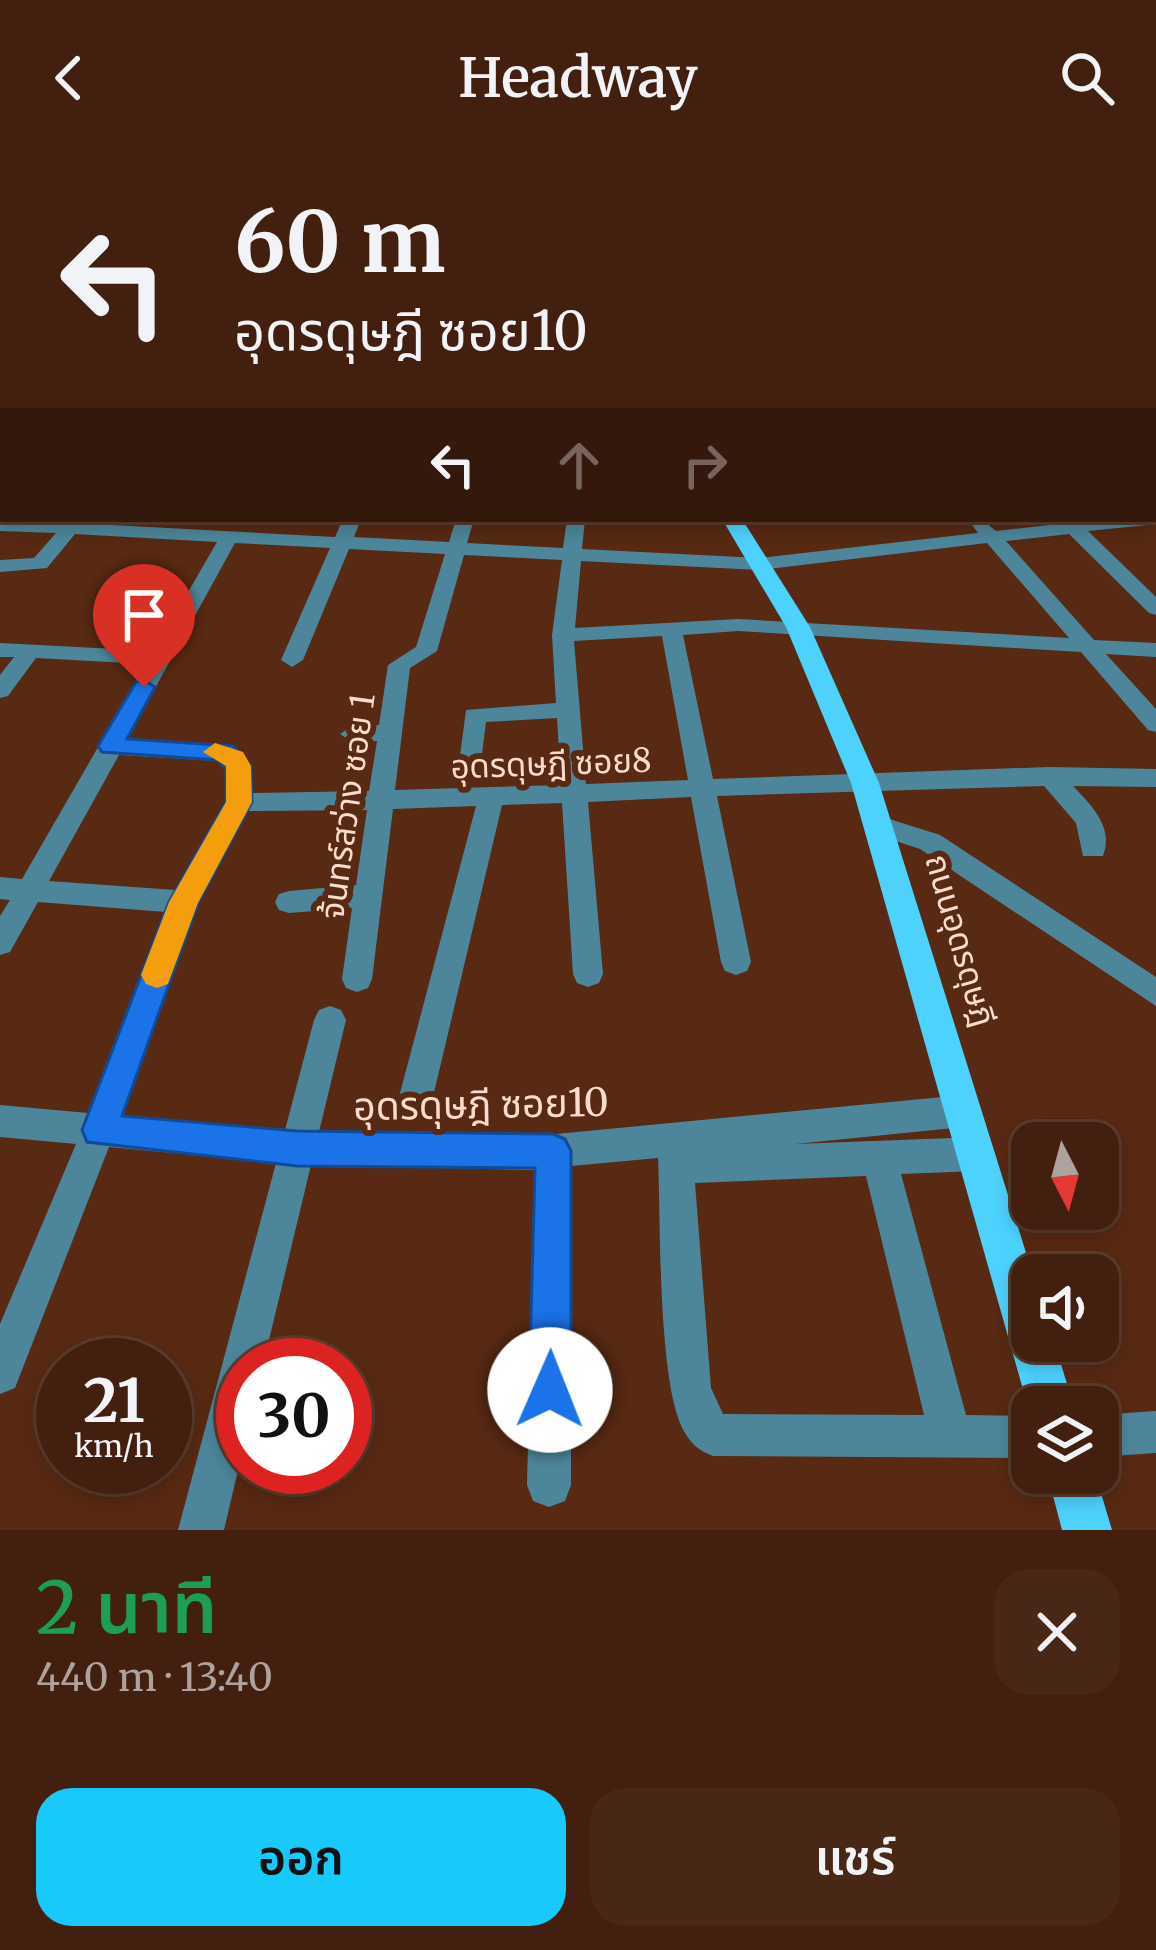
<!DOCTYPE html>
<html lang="th">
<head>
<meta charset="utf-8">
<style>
  body { margin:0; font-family:Merriweather,"Noto Sans Thai",serif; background:#492717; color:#f1f3f6; height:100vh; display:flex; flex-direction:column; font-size:45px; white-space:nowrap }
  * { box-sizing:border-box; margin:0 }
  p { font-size:39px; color:#aea29e }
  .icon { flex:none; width:66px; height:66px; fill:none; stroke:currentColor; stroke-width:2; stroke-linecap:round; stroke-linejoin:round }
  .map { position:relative; height:1374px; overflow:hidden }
  .side { display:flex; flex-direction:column; background:#421f0e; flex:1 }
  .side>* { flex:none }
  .guide { position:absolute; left:0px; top:0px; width:1158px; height:366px; box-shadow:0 6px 18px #0003,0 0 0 3px #5a3d2e; background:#421f0e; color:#f1f3f6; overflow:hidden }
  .needle { width:78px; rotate:174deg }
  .buttons { position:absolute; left:1011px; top:966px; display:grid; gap:24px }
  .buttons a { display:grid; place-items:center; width:108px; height:108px; border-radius:24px; background:#421f0e; box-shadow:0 6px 18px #0003,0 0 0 3px #5a3d2e; font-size:60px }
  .speed { position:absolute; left:36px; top:1182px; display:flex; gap:24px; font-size:60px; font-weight:700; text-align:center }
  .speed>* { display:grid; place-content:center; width:156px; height:156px; border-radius:50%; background:#421f0e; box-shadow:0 6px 18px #0003,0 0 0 3px #5a3d2e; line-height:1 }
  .speed small { font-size:30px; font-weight:400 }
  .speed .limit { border:18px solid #d22; background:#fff; color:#111 }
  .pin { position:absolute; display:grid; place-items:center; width:102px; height:102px; color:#fff; margin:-123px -51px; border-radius:50% 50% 50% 0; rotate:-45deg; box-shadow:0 0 12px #0007 }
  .pin .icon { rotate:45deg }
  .me { position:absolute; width:132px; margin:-66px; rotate:1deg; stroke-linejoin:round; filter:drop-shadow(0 0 9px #0008) }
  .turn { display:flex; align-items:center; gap:42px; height:252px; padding:0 36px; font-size:54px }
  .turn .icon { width:156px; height:156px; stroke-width:2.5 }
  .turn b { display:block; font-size:84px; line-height:102px }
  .lanes { display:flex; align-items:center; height:114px; padding:0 36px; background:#0003; justify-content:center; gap:60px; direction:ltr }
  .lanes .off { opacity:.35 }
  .round { display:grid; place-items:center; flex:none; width:126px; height:126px; border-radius:36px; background:#492717 }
  .head { display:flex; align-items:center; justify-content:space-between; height:204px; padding:0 36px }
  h1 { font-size:72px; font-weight:600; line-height:90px; color:#1e9e55 }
  .primary-button { display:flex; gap:24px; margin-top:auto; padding:24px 36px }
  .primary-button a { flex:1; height:138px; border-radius:36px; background:#18cafc; color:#111; font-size:48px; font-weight:600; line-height:138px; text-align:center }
  .primary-button a+a { background:#492717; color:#f1f3f6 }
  header { display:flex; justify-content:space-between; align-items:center; height:156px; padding:0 36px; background:#421f0e; font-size:54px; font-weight:600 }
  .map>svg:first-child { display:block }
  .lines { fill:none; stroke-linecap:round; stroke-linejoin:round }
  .canal { fill:#451033; fill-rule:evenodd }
  .minor { fill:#4d869b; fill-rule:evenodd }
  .major { fill:#4dd2fe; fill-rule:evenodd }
  .route { fill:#1a73e8; stroke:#114b97; stroke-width:3 }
  .slow { fill:#f59e0b }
  .labels { text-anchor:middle; stroke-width:12; stroke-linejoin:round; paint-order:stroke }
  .street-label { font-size:33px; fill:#fadccf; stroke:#582913 }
  .near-street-label { font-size:39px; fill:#fadccf; stroke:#582913 }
</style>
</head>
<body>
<header><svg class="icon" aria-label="back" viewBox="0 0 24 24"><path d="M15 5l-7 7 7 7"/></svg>Headway<svg class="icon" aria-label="search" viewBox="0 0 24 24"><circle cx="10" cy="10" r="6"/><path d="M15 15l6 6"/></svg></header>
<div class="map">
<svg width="1156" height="1374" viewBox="0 0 1156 1374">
  <rect width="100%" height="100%" fill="#582913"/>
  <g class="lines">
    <!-- canal -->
    <path class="canal" d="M 0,199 L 3,199 L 3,209 L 0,209 Z"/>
    <!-- minor -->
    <path class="minor" d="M 1155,177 L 1156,177 L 1156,185 L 1155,185 Z
      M 1155,253 L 1156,253 L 1156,263 L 1155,263 Z
      M 0,270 L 3,270 L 3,280 L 0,280 Z
      M 1155,287 L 1156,287 L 1156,297 L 1155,297 Z
      M 0,327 L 3,327 L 0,340 Z
      M 1155,360 L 1156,365 L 1155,367 L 1148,369 L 1088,375 L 1156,441 L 1156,459 L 1149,457 L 1069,378 L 1006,385 L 1094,484 L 1156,487 L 1156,501 L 1106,498 L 1156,553 L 1156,576 L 1148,574 L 1081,496 L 738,475 L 683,479 L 713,623 L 1049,611 L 1156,613 L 1156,631 L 1073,630 C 1092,650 1114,671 1103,700 L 1083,700 L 1076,667 L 1044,630 L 717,640 L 751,806 L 747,815 L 736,819 L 725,815 L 721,806 L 691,641 L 588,646 L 603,818 L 599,827 L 588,831 L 577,827 L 573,818 L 562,647 L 502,649 L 433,941 L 428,952 L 416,957 L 404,952 L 399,941 L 476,650 L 393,653 L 372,823 L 368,832 L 357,836 L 346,832 L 342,823 L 352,752 L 289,757 L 279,754 L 275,746 L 279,738 L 289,735 L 356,729 L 367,654 L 247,655 L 198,746 L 122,960 L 285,974 L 314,864 L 319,854 L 330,850 L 341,854 L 346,864 L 319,976 L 535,980 L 964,939 L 976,944 L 981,955 L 976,966 L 964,971 L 795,988 L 977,981 L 989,986 L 995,998 L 989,1010 L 977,1015 L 901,1018 L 966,1259 L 1032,1260 L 1032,1302 L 713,1300 C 700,1295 693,1290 685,1277 C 657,1232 661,1063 658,1002 L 571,1010 L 571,1329 L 565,1345 L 549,1351 L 533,1345 L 527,1329 L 535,1014 L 311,1009 L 263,1209 L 243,1209 L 243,1293 L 224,1374 L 178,1374 L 276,1007 L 109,991 L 15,1232 L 0,1238 L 0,1168 L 76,988 L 0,981 L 0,949 L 88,957 L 166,756 L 38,746 L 10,796 L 0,799 L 0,760 L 10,744 L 0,743 L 0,721 L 22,723 L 146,508 L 36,502 L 8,540 L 0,542 L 0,519 L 14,501 L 0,501 L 0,487 L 154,495 L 217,386 L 75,378 L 47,412 L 0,416 L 0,404 L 34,402 L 56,377 L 0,375 L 0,363 L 335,381 L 343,363 L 361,363 L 354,381 L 449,386 L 456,363 L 474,363 L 467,387 L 563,392 L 567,363 L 585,363 L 582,393 L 759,402 L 978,377 L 972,369 L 981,363 L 996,375 L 1059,368 L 1056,363 ZM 235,387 L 330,392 L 281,504 L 292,511 L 303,504 L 349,393 L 445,398 L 416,491 L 388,509 L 379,569 L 352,570 L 340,578 L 352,586 L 377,585 L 369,635 L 252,637 L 251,610 L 233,591 L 127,583 ZM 987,387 L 1069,482 L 738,463 L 575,472 L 581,405 L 759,414 ZM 464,399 L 562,404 L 552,479 L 556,547 L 466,554 L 460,600 L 463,606 L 481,606 L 486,566 L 557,562 L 561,629 L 395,634 L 410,512 L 437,495 ZM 662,480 L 688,624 L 586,628 L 574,485 ZM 119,599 L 218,605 L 226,613 L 226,646 L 176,734 L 49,725 ZM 866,1020 L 924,1259 L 723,1258 L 711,1232 L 695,1027 Z
      M 880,660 L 940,679 L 1156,821 L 1156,850 L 920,693 L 871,677 L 867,670 L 871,663 Z
      M 1156,1255 L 1156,1297 L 1098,1301 L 1098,1259 Z"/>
    <!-- major -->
    <path class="major" d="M 722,363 L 742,363 L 810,471 L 879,627 L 1033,1119 L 1032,1185 L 1054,1185 L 1074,1251 L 1032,1251 L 1032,1261 L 1028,1251 L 851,627 L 786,471 Z
      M 1047,1317 L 1095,1317 L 1112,1374 L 1062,1374 Z"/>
  </g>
  <!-- sky -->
  <linearGradient id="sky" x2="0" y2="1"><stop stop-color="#30170a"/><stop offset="0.45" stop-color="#644944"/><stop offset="1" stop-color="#644944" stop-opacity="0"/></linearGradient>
  <rect width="1156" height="350" fill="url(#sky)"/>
  <!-- route -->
  <path class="route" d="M 144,524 L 155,531 L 127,583 L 233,590 L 251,610 L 252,646 L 198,747 L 122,960 L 297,975 L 553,978 L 565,983 L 571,995 L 571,1234 L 565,1248 L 550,1255 L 535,1248 L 529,1234 L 535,1012 L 297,1010 L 87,986 L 82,974 L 169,746 L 226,646 L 226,613 L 218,604 L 102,596 L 98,590 L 136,526 Z"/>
  <!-- slow -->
  <path class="slow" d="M 215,587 L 243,596 L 251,610 L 252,646 L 198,747 L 168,828 L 157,832 L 146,828 L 141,819 L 169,746 L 226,646 L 226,610 L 203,596 Z"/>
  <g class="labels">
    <!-- street labels -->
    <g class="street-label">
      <text transform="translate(551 607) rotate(-2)" y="12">อุดรดุษฎี ซอย8</text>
      <text transform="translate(347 650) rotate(-82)" y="12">จ้นทร์สว่าง ซอย 1</text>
      <text transform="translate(961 784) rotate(74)" y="12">ถนนอุดรดุษฎี</text>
    </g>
    <!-- near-street labels -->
    <g class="near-street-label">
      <text transform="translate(481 948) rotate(-1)" y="14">อุดรดุษฎี ซอย10</text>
    </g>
  </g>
</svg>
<div class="buttons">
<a><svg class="needle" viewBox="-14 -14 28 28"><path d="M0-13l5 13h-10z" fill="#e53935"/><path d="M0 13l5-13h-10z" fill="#aea29e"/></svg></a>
<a><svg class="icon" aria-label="sound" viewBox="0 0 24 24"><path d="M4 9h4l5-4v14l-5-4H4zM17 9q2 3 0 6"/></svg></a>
<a><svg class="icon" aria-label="layers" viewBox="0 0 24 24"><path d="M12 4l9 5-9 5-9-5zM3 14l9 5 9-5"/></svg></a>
</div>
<div class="speed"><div>21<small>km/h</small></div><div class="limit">30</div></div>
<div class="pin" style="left:144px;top:531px;background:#d93025"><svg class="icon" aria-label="arrive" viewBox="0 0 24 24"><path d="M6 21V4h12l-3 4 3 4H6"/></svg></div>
<svg class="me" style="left:550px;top:1234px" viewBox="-20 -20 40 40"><circle r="19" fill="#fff"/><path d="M0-13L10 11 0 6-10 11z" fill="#1a73e8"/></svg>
<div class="guide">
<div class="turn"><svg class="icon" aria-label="left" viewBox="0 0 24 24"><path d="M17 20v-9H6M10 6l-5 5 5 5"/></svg><div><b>60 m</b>อุดรดุษฎี ซอย10</div></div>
<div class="lanes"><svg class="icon" aria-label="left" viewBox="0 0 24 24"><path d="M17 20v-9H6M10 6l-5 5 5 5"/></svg><svg class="icon off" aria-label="ahead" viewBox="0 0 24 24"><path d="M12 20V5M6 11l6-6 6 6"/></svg><svg class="icon off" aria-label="right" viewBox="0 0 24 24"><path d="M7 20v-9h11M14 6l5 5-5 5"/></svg></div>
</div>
</div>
<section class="side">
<div class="head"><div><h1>2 นาที</h1><p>440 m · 13:40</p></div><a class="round"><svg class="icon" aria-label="close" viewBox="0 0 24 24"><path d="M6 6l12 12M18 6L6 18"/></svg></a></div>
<div class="primary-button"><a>ออก</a><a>แชร์</a></div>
</section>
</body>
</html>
